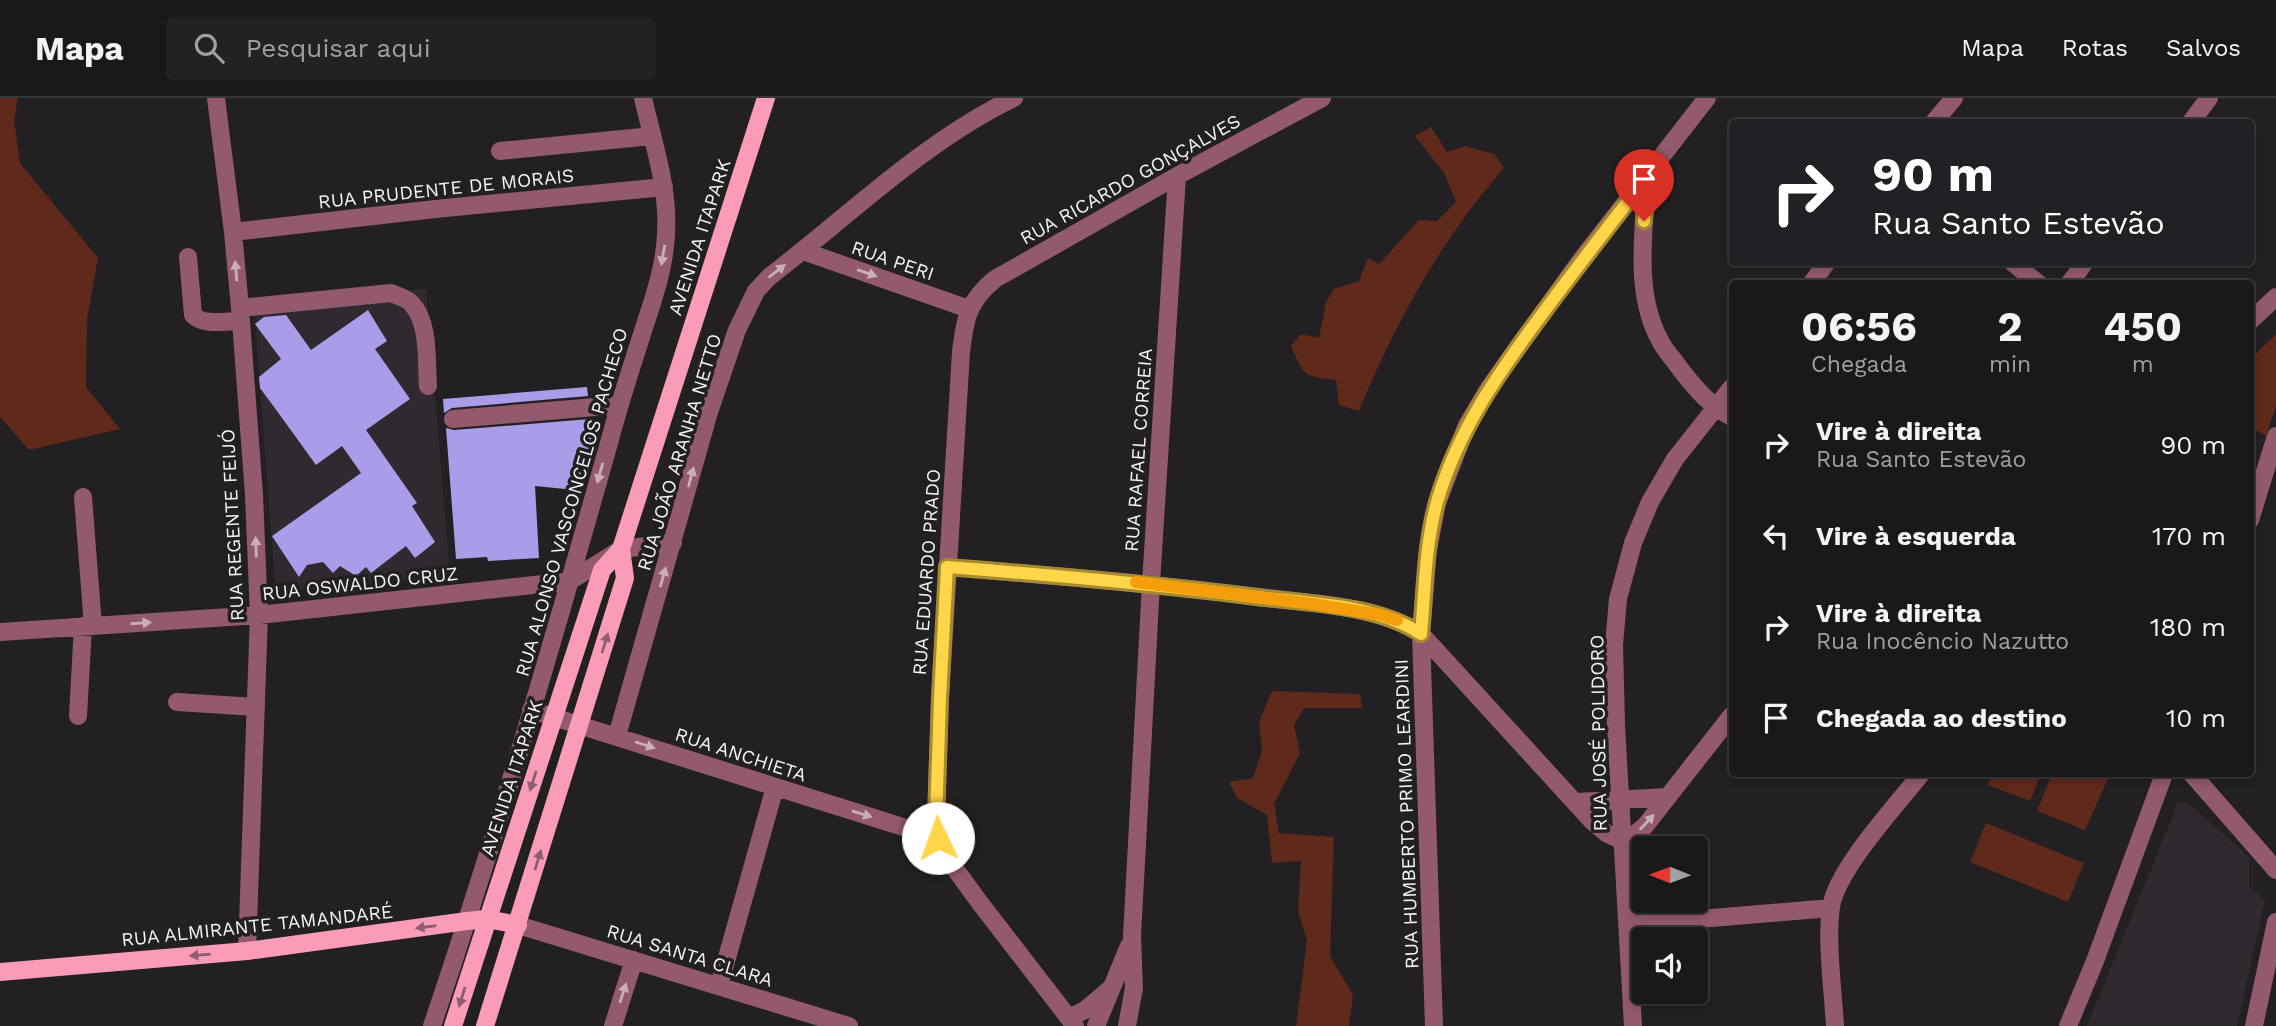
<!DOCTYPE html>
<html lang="pt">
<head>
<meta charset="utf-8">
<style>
  body { margin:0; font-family:"Work Sans",sans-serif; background:#232123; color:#f1f3f6; height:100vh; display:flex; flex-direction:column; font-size:26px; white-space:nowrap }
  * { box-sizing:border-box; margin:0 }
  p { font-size:23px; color:#9fa0a2 }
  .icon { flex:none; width:38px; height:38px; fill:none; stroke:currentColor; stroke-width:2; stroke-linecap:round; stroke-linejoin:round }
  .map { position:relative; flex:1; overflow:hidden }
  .side { position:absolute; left:1729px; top:182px; width:525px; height:497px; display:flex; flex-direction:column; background:#1a181a; border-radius:7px; box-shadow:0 4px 10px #0003,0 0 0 2px #383739 }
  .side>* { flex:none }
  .guide { position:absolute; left:1729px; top:21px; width:525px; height:147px; border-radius:7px; box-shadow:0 4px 10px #0003,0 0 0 2px #383739; background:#202124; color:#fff; overflow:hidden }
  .needle { width:46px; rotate:271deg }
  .buttons { position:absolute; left:1631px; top:738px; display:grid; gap:14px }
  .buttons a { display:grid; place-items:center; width:77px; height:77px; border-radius:7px; background:#1a181a; box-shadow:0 4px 10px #0003,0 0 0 2px #383739; font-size:35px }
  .pin { position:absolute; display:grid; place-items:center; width:60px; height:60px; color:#fff; margin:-72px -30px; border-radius:50% 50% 50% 0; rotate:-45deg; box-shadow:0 0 7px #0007 }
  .pin .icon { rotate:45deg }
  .me { position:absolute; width:77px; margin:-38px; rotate:357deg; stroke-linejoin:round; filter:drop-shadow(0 0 5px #0008) }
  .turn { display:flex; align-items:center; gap:24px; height:147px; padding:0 28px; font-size:32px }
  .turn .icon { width:91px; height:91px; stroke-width:2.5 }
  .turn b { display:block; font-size:49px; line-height:60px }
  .eta { display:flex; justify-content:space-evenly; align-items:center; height:119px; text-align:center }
  .eta b { font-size:42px; font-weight:700; line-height:49px }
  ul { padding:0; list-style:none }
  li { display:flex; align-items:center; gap:21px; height:91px; padding:0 28px }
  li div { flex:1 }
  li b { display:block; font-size:26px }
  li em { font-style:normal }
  header { display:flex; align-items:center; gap:42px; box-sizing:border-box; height:98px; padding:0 35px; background:#1a181a; border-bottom:2px solid #383739 }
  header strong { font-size:33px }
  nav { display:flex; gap:38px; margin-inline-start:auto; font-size:24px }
  .search { width:490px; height:63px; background:#232123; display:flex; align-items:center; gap:18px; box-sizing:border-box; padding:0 24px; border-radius:7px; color:#9fa0a2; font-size:26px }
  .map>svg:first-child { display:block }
  .built { fill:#302a30 }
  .green { fill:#5f291b }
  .building { fill:#aa9ce9 }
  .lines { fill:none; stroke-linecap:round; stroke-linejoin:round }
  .minor { stroke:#935a6b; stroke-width:18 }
  .major { stroke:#fa9cb7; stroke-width:18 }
  .oneway { fill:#c9afb7 }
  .oneway2 { fill:#8e5e6c }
  .route-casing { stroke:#a68a30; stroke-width:18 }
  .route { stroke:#ffd54a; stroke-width:12 }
  .slow { stroke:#f59e0b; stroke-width:12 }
  .labels { text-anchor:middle; stroke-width:7; stroke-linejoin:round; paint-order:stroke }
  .street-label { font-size:19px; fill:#f5f4f5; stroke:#222022 }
</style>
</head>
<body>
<header>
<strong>Mapa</strong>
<div class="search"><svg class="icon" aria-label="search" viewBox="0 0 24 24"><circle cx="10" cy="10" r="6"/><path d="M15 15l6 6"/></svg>Pesquisar aqui</div>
<nav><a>Mapa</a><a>Rotas</a><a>Salvos</a></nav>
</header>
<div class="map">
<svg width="2276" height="928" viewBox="0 0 2276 928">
  <rect width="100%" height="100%" fill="#222022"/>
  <!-- built -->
  <path class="built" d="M 426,191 L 450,479 L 289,492 L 275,485 L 255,221 L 278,203 Z
    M 2186,703 L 2249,759 L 2249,789 L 2265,802 L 2237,928 L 2087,928 L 2172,720 L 2176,705 Z"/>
  <!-- green -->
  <path class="green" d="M 0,0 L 18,0 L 14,23 L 20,65 L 98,160 L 87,221 L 86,289 L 120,331 L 29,352 L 0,319 Z
    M 1431,29 L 1447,54 L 1465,48 L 1494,56 L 1504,70 C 1441,142 1395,225 1359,313 L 1339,307 L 1336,282 C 1302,278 1305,279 1291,248 L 1301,236 L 1319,240 L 1326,204 L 1334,191 L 1359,183 L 1368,160 L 1379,166 L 1419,122 L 1437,123 L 1456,104 L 1444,75 L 1415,38 Z
    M 2276,236 L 2276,308 L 2266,338 L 2251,329 L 2251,260 Z
    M 1272,593 L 1360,596 L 1362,610 L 1304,610 L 1294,627 L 1300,655 L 1274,706 L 1279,735 L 1334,739 L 1330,858 L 1353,897 L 1349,928 L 1296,928 L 1307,842 L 1298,814 L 1301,763 L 1272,765 L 1267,717 L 1237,700 L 1229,684 L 1253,680 L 1262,653 L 1259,624 Z
    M 1993,676 L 2041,676 L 2030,703 L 1988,687 Z
    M 2052,676 L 2110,676 L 2085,732 L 2037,713 Z
    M 1986,725 L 2084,765 L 2068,804 L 1970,764 Z"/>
  <!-- building -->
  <path class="building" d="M 368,212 L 387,243 L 375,251 L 410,301 L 366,332 L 417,405 L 412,408 L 435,444 L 415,460 L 406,448 L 371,475 L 366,469 L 356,478 L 340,468 L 333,475 L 323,464 L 307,467 L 299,479 L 272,438 L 361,375 L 342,348 L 316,367 L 277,313 L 260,290 L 259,279 L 281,261 L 255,226 L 264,219 L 286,217 L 311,252 Z
    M 587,289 L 588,298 L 452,310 L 444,315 L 443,301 Z
    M 590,321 L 600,323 L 575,392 L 535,388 L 539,460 L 488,463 L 487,459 L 456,461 L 446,330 L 454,332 Z"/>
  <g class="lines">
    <!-- minor -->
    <path class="minor" d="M 216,0 L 233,134 L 240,210 L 254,397 L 259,517 L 247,853
      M 1934,24 L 1954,0
      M 2191,24 L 2209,0
      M 500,53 L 652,38
      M 1647,80 C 1644,132 1633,198 1662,246 C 1667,255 1675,263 1681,272 C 1696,291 1711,309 1732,319
      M 233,134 L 435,111 L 664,89
      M 803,153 L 969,211
      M 188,159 L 193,217 C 204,228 225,223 240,223
      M 2012,164 L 2039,186
      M 1811,186 L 1827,164
      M 2069,186 L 2085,164
      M 240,210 L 391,195 C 398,198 406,200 411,205 C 430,225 426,262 428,288
      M 2250,223 L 2276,199
      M 453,321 L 619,307
      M 83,399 L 93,528
      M 2250,422 L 2276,338
      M 947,469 C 1054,478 1160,486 1267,500 C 1317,506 1379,508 1421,536 L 1591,722 L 1606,735 L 1621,742 L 1633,738 L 1645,728 L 1732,617
      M 0,534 L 259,517 L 570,483 L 621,451 L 673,445
      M 177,604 L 256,609
      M 531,612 L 938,740
      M 78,618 L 83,528
      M 617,638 L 709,314 L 737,232 L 756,193 L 769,179 C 849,118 923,44 1014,0
      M 2192,676 L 2276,772
      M 1577,704 L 1668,699
      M 518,827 L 849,928
      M 1628,827 L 1831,810
      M 719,888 L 775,689
      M 1069,920 L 1085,912 L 1111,890
      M 432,928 C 497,736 554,540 609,345 C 619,307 631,270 643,233 C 653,202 665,169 666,135 C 669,90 653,44 643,0
      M 613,928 L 634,862
      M 1075,928 L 980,805 L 945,757 L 938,740 L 936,722 L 940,600 L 961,254 C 965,220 968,203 995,181 L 1177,78 L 1322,0
      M 1096,928 L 1129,848
      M 1127,928 L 1134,890 L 1132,838 L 1151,485 L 1177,78
      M 1434,928 L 1421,536 L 1428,451 L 1437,405 L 1467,327 L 1489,290 L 1581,162 L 1707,0
      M 1633,928 L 1616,627 L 1614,547 L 1618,501 L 1633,445 L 1650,404 L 1675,361 L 1732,289
      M 1835,928 C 1833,893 1826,842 1831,809 C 1837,771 1896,708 1921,676
      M 2068,928 L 2095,863 L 2164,676
      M 2254,928 L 2276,824"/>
    <!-- major -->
    <path class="major" d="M 0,874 L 247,853 L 467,823 L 487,821 L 518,827
      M 453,928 L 602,472 L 621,451 L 766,0
      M 485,928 L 625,480 L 621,451"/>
  </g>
  <!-- one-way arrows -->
  <defs><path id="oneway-solid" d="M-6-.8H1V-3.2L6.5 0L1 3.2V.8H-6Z" transform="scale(1.75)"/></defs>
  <g class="oneway">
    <use href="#oneway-solid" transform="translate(663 157) rotate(100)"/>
    <use href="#oneway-solid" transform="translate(236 173) rotate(-95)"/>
    <use href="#oneway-solid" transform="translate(777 173) rotate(-38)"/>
    <use href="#oneway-solid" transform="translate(867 175) rotate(19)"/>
    <use href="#oneway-solid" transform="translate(600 375) rotate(106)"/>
    <use href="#oneway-solid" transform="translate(691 379) rotate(-75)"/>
    <use href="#oneway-solid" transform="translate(256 449) rotate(-92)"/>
    <use href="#oneway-solid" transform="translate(663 479) rotate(-74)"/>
    <use href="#oneway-solid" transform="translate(141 525) rotate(-4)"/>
    <use href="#oneway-solid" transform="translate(645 647) rotate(18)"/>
    <use href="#oneway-solid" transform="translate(862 716) rotate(17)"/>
    <use href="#oneway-solid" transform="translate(1647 724) rotate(-47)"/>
    <use href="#oneway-solid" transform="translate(623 895) rotate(-72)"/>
  </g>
  <g class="oneway2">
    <use href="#oneway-solid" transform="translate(605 545) rotate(-73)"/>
    <use href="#oneway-solid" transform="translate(533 683) rotate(108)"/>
    <use href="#oneway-solid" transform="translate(538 762) rotate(-73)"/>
    <use href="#oneway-solid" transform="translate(426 829) rotate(172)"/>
    <use href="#oneway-solid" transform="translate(200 857) rotate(175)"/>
    <use href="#oneway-solid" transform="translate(462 899) rotate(107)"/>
  </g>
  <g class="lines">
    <defs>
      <path id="route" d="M 938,740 L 936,722 L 940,600 L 947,469 C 1051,477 1153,486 1256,499 C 1307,505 1379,507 1421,536 C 1425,492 1425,447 1437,404 C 1458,332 1499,274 1543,215 C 1577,169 1612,124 1647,79 L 1644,123"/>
    </defs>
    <!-- route casing -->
    <use href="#route" class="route-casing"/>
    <!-- route -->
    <use href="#route" class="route"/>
    <!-- slow -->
    <path class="slow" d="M 1136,484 L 1313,506 L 1381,517 L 1397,522"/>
  </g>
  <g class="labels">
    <!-- street labels -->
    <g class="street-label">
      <text transform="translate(1130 81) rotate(-29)" y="7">RUA RICARDO GONÇALVES</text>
      <text transform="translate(446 90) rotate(-6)" y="7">RUA PRUDENTE DE MORAIS</text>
      <text transform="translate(699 139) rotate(-72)" y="7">AVENIDA ITAPARK</text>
      <text transform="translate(893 162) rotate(19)" y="7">RUA PERI</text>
      <text transform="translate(1138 352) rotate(-86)" y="7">RUA RAFAEL CORREIA</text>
      <text transform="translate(679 354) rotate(-73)" y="7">RUA JOÃO ARANHA NETTO</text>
      <text transform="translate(571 404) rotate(-74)" y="7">RUA ALONSO VASCONCELOS PACHECO</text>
      <text transform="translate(232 427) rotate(-93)" y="7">RUA REGENTE FEIJÓ</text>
      <text transform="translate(926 474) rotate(-86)" y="7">RUA EDUARDO PRADO</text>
      <text transform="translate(360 485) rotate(-6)" y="7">RUA OSWALDO CRUZ</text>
      <text transform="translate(1598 635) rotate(-91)" y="7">RUA JOSÉ POLIDORO</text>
      <text transform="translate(741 656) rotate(18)" y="7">RUA ANCHIETA</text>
      <text transform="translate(511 680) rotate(-72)" y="7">AVENIDA ITAPARK</text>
      <text transform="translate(1406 716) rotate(-92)" y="7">RUA HUMBERTO PRIMO LEARDINI</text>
      <text transform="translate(257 827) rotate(-6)" y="7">RUA ALMIRANTE TAMANDARÉ</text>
      <text transform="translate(690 857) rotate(17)" y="7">RUA SANTA CLARA</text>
    </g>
  </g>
</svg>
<div class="buttons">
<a><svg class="needle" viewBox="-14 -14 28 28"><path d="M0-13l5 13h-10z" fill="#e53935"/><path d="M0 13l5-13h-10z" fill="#9fa0a2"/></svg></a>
<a><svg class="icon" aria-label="sound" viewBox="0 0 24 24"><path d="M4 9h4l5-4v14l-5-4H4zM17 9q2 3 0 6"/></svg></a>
</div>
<div class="pin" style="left:1644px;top:123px;background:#d93025"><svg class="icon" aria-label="arrive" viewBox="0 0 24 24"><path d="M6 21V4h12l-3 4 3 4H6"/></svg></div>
<svg class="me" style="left:938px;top:740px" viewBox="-20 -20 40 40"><circle r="19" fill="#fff"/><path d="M0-13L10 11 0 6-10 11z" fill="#ffd54a"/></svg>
<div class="guide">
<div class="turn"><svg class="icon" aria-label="right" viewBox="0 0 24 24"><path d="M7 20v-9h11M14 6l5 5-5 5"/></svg><div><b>90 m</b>Rua Santo Estevão</div></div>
</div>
<section class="side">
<div class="eta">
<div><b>06:56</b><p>Chegada</p></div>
<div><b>2</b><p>min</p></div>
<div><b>450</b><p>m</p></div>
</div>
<ul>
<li><svg class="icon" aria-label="right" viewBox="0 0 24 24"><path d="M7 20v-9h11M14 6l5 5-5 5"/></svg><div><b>Vire à direita</b><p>Rua Santo Estevão</p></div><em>90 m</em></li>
<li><svg class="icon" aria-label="left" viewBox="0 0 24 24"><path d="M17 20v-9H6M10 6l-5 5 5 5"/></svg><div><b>Vire à esquerda</b></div><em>170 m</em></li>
<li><svg class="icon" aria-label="right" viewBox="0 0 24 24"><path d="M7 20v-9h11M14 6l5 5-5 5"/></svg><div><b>Vire à direita</b><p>Rua Inocêncio Nazutto</p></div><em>180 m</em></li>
<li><svg class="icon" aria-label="arrive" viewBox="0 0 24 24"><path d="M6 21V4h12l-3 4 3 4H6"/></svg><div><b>Chegada ao destino</b></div><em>10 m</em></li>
</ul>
</section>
</div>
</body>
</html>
